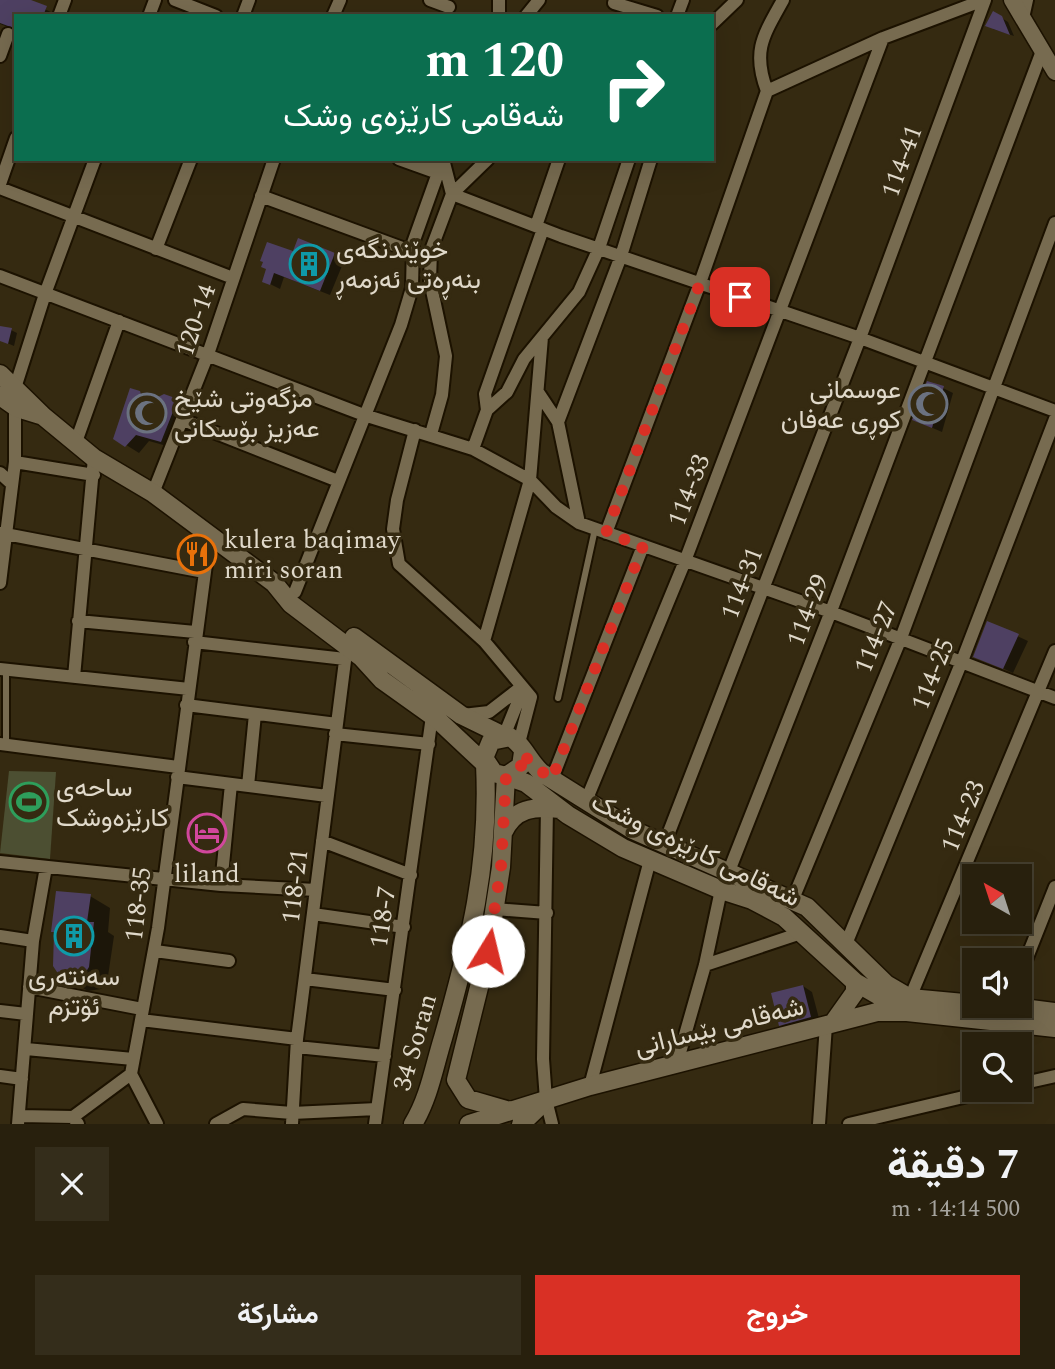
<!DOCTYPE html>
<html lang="ar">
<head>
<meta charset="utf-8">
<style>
  body { margin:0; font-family:Spectral,Vazirmatn,serif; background:#342d1b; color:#f1f3f6; direction:rtl; height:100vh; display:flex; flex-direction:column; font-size:26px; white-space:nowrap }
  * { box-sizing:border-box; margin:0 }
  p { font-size:23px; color:#a5a39d }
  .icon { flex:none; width:38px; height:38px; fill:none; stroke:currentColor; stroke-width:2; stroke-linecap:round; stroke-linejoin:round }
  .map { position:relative; height:1124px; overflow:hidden; direction:ltr }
  .panel { display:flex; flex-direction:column; background:#28200d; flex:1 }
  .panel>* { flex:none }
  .hud { position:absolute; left:14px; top:14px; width:700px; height:147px; border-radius:0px; box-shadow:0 7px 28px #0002,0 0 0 2px #443e2e; direction:rtl; background:#0b6e4f; color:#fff; overflow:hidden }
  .needle { width:46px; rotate:321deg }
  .controls { position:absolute; left:962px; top:864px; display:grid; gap:14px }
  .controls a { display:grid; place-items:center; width:70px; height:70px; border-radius:0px; background:#28200d; box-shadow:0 7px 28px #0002,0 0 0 2px #443e2e; font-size:35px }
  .pin { position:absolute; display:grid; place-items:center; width:60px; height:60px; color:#fff; margin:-30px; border-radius:14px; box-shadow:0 4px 10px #0006 }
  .me { position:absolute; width:77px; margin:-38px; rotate:9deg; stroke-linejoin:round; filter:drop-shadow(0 0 5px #0008) }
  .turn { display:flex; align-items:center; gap:24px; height:147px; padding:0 35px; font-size:32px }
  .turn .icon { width:91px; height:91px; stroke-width:2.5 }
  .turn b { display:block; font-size:49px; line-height:60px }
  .round { display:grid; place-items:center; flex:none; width:74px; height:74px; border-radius:0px; background:#342d1b }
  .head { display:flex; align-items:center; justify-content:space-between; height:119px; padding:0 35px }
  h1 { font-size:42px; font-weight:700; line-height:52px }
  .primary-button { display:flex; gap:14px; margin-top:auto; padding:14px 35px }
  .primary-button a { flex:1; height:80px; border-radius:0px; background:#d93025; color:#fff; font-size:28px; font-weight:700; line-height:80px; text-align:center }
  .primary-button a+a { background:#342d1b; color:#f1f3f6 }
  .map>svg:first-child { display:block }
  .green { fill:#4c4f32 }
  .shadow { fill:#0007 }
  .building { fill:#4e4062 }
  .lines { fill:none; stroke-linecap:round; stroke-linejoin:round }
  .service-casing { stroke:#1c1200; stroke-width:10 }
  .minor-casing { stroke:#1c1200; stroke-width:16 }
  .tertiary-casing { stroke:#1c1200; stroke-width:19 }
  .secondary-casing { stroke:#1c1200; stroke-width:21 }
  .service { stroke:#776b50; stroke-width:6 }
  .minor { stroke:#776b50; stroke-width:12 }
  .tertiary { stroke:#776b50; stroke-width:16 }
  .secondary { stroke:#776b50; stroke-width:18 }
  .route { stroke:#d93025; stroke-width:12; stroke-dasharray:0 21.6 }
  .labels { text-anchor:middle; stroke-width:7; stroke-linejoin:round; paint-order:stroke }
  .street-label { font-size:26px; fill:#e0d9ca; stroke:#352a11 }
  .poi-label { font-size:26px; fill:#e0d9ca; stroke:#352a11; text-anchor:start }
</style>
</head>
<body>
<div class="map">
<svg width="1055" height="1124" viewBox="0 0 1055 1124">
  <rect width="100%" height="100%" fill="#352a11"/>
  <!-- green -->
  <path class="green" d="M 9,771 L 56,772 L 50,859 L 0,853 Z"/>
  <!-- shadow -->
  <path class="shadow" d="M 0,0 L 26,0 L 59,16 L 16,16 L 16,30 L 0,24 Z
    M 994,13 L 1008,22 L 1014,36 L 993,29 Z
    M 294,253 L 334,255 L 344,261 L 330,295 L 284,277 L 280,289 L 264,281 Z
    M 11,330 L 17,333 L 14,346 L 0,340 Z
    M 943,388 L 953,393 L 942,432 L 914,420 Z
    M 139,392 L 152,400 L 177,401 L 190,408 L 174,448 L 149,441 L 139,453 L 115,438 Z
    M 988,623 L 1028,641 L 1013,673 L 975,656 Z
    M 90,896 L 110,908 L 108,932 L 114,936 L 107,983 L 101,989 L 88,991 L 59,974 Z
    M 803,986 L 812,992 L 820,1022 L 790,1030 L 780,1024 Z"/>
  <!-- building -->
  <path class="building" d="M 0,0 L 31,0 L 47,6 L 43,16 L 16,16 L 16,29 L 0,23 Z
    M 993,11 L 1002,16 L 1010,35 L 985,26 Z
    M 298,238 L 335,253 L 320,291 L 274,273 L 270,285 L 262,282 L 266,269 L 261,267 L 263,262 L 260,261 L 267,242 L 293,251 Z
    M 0,326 L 12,328 L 8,344 L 0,341 Z
    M 927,381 L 944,386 L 932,428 L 912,420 Z
    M 130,388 L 140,391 L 144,404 L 164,394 L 178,399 L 161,442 L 136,435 L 125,447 L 113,439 Z
    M 987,621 L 1019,634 L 1003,669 L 973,657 Z
    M 56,891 L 91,894 L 87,922 L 94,922 L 89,967 L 84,975 L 76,980 L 61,978 L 53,966 L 54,932 L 51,932 Z
    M 803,985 L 811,1017 L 779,1026 L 771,993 Z"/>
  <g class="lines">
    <defs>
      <path id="service" d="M 6,669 L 6,744
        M 558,698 L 595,529"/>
      <path id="minor" d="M 175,0 L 216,16
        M 430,0 L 449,7
        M 783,0 C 763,36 752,51 767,91 L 883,38 L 984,0
        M 614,3 L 657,16
        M 59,16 L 65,0
        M 149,16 L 155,0
        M 243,16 L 249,0
        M 333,16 L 340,0
        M 499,16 L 499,0
        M 526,16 L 539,0
        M 677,16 L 683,0
        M 1023,18 L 1027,0
        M 712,24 L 737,0
        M 0,56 L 8,34
        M 399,159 L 438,173
        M 443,159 L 452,194
        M 0,184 L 16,138
        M 0,188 L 233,278
        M 452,194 L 561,236 L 860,338 L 1055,411
        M 261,196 L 413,252
        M 536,226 L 559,159
        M 156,249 L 191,159
        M 0,276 L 364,415 L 473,449 L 530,480 L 556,507 L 579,523 L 831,612 L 1055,698
        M 538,392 L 558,422
        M 487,410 L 485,394 L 543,229
        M 183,420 L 338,481
        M 415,430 L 397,500 L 393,529 L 399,564 L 484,641 L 531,697 L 519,743
        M 431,434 L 442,395 L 446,356 L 430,281 L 431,250 L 452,194 L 488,159
        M 76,442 L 119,321
        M 473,449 L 487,410 L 507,392 L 524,359 L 579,292 L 599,248 L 629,159
        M 15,462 L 94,475
        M 0,473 L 12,484
        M 153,493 L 208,354 L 274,159
        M 579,523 L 558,422 L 621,256 L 651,159
        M 0,533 L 204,572
        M 606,533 L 700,283 L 767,91
        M 0,583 L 15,462 L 15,388 L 45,294 L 95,159
        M 295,592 L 401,325 L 412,288 L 413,243 L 438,173 L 428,159
        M 78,621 L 195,632
        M 484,641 L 530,480 L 542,337
        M 194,642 L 345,659
        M 0,669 L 189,689
        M 74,677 L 94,458
        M 186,705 L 337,724
        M 463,715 L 489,712 L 520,688
        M 335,734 L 429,744
        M 504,736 L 521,694 L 520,686
        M 0,744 L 178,767
        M 177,777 L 327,796
        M 552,779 L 643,546
        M 248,786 L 255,714
        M 586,801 L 685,561 L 883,38
        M 547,807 L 543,1059 L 546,1100 L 552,1124
        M 322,841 L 411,875
        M 664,845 L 860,338 L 985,0
        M 0,862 L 221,885 L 316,890
        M 729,871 L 828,619 L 1042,51
        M 221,885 L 231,784
        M 793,899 L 901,638 L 1055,223
        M 495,909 L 547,913
        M 313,914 L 404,927
        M 0,936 L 33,941
        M 846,944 L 962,661 L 1055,419
        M 155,951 L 229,961
        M 705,965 L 804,932
        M 1020,975 L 1055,887
        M 305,979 L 395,990
        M 29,987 L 142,1009
        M 910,998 L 1055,651
        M 0,1011 L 26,1014
        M 141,1020 L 297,1039
        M 297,1047 L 385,1056
        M 26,1049 L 133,1059
        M 677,1063 L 705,965 L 721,890
        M 131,1074 L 157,1124
        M 0,1076 L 22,1079
        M 1020,1084 L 1055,1076
        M 590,1086 L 650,860
        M 19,1116 L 73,1117
        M 18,1124 L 33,941 L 46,867
        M 78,1124 L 73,1117 L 131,1074 L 158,928 L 210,534
        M 216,1124 L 243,1109 L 292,1113 L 377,1109
        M 292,1124 L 297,1039 L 346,653
        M 375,1124 L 432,716
        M 819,1124 L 826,1025
        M 849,1124 L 993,1090"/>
      <path id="tertiary" d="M 1012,0 L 1055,72"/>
      <path id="secondary" d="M 0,374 L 43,416 L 94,458 L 153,493 L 274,583 L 291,604 L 361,657 L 382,680 L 438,720 L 485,764 C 490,864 470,943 443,1038 C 434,1067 429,1098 413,1124
        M 0,396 L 17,408 L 43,416
        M 354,637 L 461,715 L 504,736
        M 523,752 L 521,766 L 506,776 L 494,773 L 484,758 L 491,741 L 510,737 C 524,745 529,762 542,773 L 633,830 L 807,907 L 886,984 L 910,998 L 975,1004
        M 503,833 C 514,808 534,806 560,809
        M 1007,1006 L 1055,1012
        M 833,1023 L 855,992 L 855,982
        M 510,1111 L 468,1099 L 456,1080 L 488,951 L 501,867 L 506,776 L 526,783 L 568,815 L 623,848 L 721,890 L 752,900 L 784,917 L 855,982 L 907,1012 L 1055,1028
        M 469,1124 L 590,1086 L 877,1012 L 907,1012
        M 521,1124 L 543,1103"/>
    </defs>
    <!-- service casing -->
    <use href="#service" class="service-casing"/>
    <!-- minor casing -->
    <use href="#minor" class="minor-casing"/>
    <!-- tertiary casing -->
    <use href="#tertiary" class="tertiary-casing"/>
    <!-- secondary casing -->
    <use href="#secondary" class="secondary-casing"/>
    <!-- service -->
    <use href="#service" class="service"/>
    <!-- minor -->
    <use href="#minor" class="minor"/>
    <!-- tertiary -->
    <use href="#tertiary" class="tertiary"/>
    <!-- secondary -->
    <use href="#secondary" class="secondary"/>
  </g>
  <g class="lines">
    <!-- route -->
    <path class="route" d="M 488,951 L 501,867 L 506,776 L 521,766 L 523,752 L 530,763 L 552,779 L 643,546 L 606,533 L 700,283 L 740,297"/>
  </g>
  <!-- icons -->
  <defs>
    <symbol id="building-ring" viewBox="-11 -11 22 22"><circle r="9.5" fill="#352a11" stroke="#0f9aa8" stroke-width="1.5"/><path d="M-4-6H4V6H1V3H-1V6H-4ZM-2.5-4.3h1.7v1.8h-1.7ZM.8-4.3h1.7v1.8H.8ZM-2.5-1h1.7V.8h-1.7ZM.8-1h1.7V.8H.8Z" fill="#0f9aa8"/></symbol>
    <symbol id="mosque-ring" viewBox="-11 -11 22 22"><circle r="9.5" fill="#352a11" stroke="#6b7280" stroke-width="1.5"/><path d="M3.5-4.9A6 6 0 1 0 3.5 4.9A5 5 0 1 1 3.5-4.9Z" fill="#6b7280"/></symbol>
    <symbol id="restaurant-ring" viewBox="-11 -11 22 22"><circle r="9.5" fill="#352a11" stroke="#e8710a" stroke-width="1.5"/><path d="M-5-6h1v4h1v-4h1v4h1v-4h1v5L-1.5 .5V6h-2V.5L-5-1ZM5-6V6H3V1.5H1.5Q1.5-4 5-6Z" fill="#e8710a"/></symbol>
    <symbol id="stadium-ring" viewBox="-11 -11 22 22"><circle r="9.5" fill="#352a11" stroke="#2e9e5b" stroke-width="1.5"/><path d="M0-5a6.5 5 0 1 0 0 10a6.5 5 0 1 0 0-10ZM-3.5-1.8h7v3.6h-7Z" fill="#2e9e5b"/></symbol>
    <symbol id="hotel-ring" viewBox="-11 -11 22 22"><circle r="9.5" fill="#352a11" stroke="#d1479c" stroke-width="1.5"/><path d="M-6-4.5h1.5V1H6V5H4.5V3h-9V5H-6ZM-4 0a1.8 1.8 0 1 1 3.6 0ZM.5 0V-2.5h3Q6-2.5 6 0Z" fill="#d1479c"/></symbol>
  </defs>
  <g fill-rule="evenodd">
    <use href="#building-ring" x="287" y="242" width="44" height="44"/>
    <use href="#mosque-ring" x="906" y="382" width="44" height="44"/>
    <use href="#mosque-ring" x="125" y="391" width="44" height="44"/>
    <use href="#restaurant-ring" x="175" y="532" width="44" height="44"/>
    <use href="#stadium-ring" x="7" y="780" width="44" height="44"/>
    <use href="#hotel-ring" x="185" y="811" width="44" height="44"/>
    <use href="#building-ring" x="52" y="914" width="44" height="44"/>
  </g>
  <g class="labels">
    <!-- street labels -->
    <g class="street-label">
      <text transform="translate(901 161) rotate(-70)" y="9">114-41</text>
      <text transform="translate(195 320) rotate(-71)" y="9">120-14</text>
      <text transform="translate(688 490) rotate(-69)" y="9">114-33</text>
      <text transform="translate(741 583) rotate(-69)" y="9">114-31</text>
      <text transform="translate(807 610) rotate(-69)" y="9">114-29</text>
      <text transform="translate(875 637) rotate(-68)" y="9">114-27</text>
      <text transform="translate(932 674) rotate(-68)" y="9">114-25</text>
      <text transform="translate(962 816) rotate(-67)" y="9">114-23</text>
      <text transform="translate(696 849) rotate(26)" y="9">شەقامی کارێزەی وشک</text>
      <text transform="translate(294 886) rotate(-83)" y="9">118-21</text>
      <text transform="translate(137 904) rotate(-83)" y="9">118-35</text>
      <text transform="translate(382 917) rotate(-82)" y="9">118-7</text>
      <text transform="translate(719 1026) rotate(-14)" y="9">شەقامی بێسارانی</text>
      <text transform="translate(414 1042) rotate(-74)" y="9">34 Soran</text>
    </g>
    <!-- poi labels -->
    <g class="poi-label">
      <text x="336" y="258">خوێندنگەی<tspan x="336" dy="30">بنەڕەتی ئەزمەڕ</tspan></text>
      <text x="901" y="398" text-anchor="end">عوسمانی<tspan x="901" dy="30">کوڕی عەفان</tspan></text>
      <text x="174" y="407">مزگەوتی شێخ<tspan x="174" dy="30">عەزیز بۆسکانی</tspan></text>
      <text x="224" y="548">kulera baqimay<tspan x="224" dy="30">miri soran</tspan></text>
      <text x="56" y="796">ساحه‌ی<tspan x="56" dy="30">کارێزه‌وشک</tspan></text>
      <text x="207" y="882" text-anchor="middle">liland</text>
      <text x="74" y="985" text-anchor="middle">سەنتەری<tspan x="74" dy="30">ئۆتزم</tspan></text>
    </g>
  </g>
</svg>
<div class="controls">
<a><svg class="needle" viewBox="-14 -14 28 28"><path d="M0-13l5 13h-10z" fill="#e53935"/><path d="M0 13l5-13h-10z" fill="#a5a39d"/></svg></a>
<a><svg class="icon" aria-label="sound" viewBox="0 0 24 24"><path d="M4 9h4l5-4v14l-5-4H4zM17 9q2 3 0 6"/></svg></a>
<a><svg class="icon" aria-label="search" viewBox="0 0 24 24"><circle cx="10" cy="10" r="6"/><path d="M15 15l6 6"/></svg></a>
</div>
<div class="pin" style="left:740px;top:297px;background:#d93025"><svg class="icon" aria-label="arrive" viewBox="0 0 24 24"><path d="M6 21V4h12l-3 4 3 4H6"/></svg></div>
<svg class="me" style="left:488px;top:951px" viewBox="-20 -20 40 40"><circle r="19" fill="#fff"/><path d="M0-13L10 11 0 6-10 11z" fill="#d93025"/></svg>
<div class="hud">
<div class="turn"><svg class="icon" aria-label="right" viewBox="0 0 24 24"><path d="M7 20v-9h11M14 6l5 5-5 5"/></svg><div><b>120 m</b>شەقامی کارێزەی وشک</div></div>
</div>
</div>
<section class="panel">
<div class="head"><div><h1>7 دقيقة</h1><p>500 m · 14:14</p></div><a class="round"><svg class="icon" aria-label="close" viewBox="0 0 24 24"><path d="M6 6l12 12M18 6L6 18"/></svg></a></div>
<div class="primary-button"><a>خروج</a><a>مشاركة</a></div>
</section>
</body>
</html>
